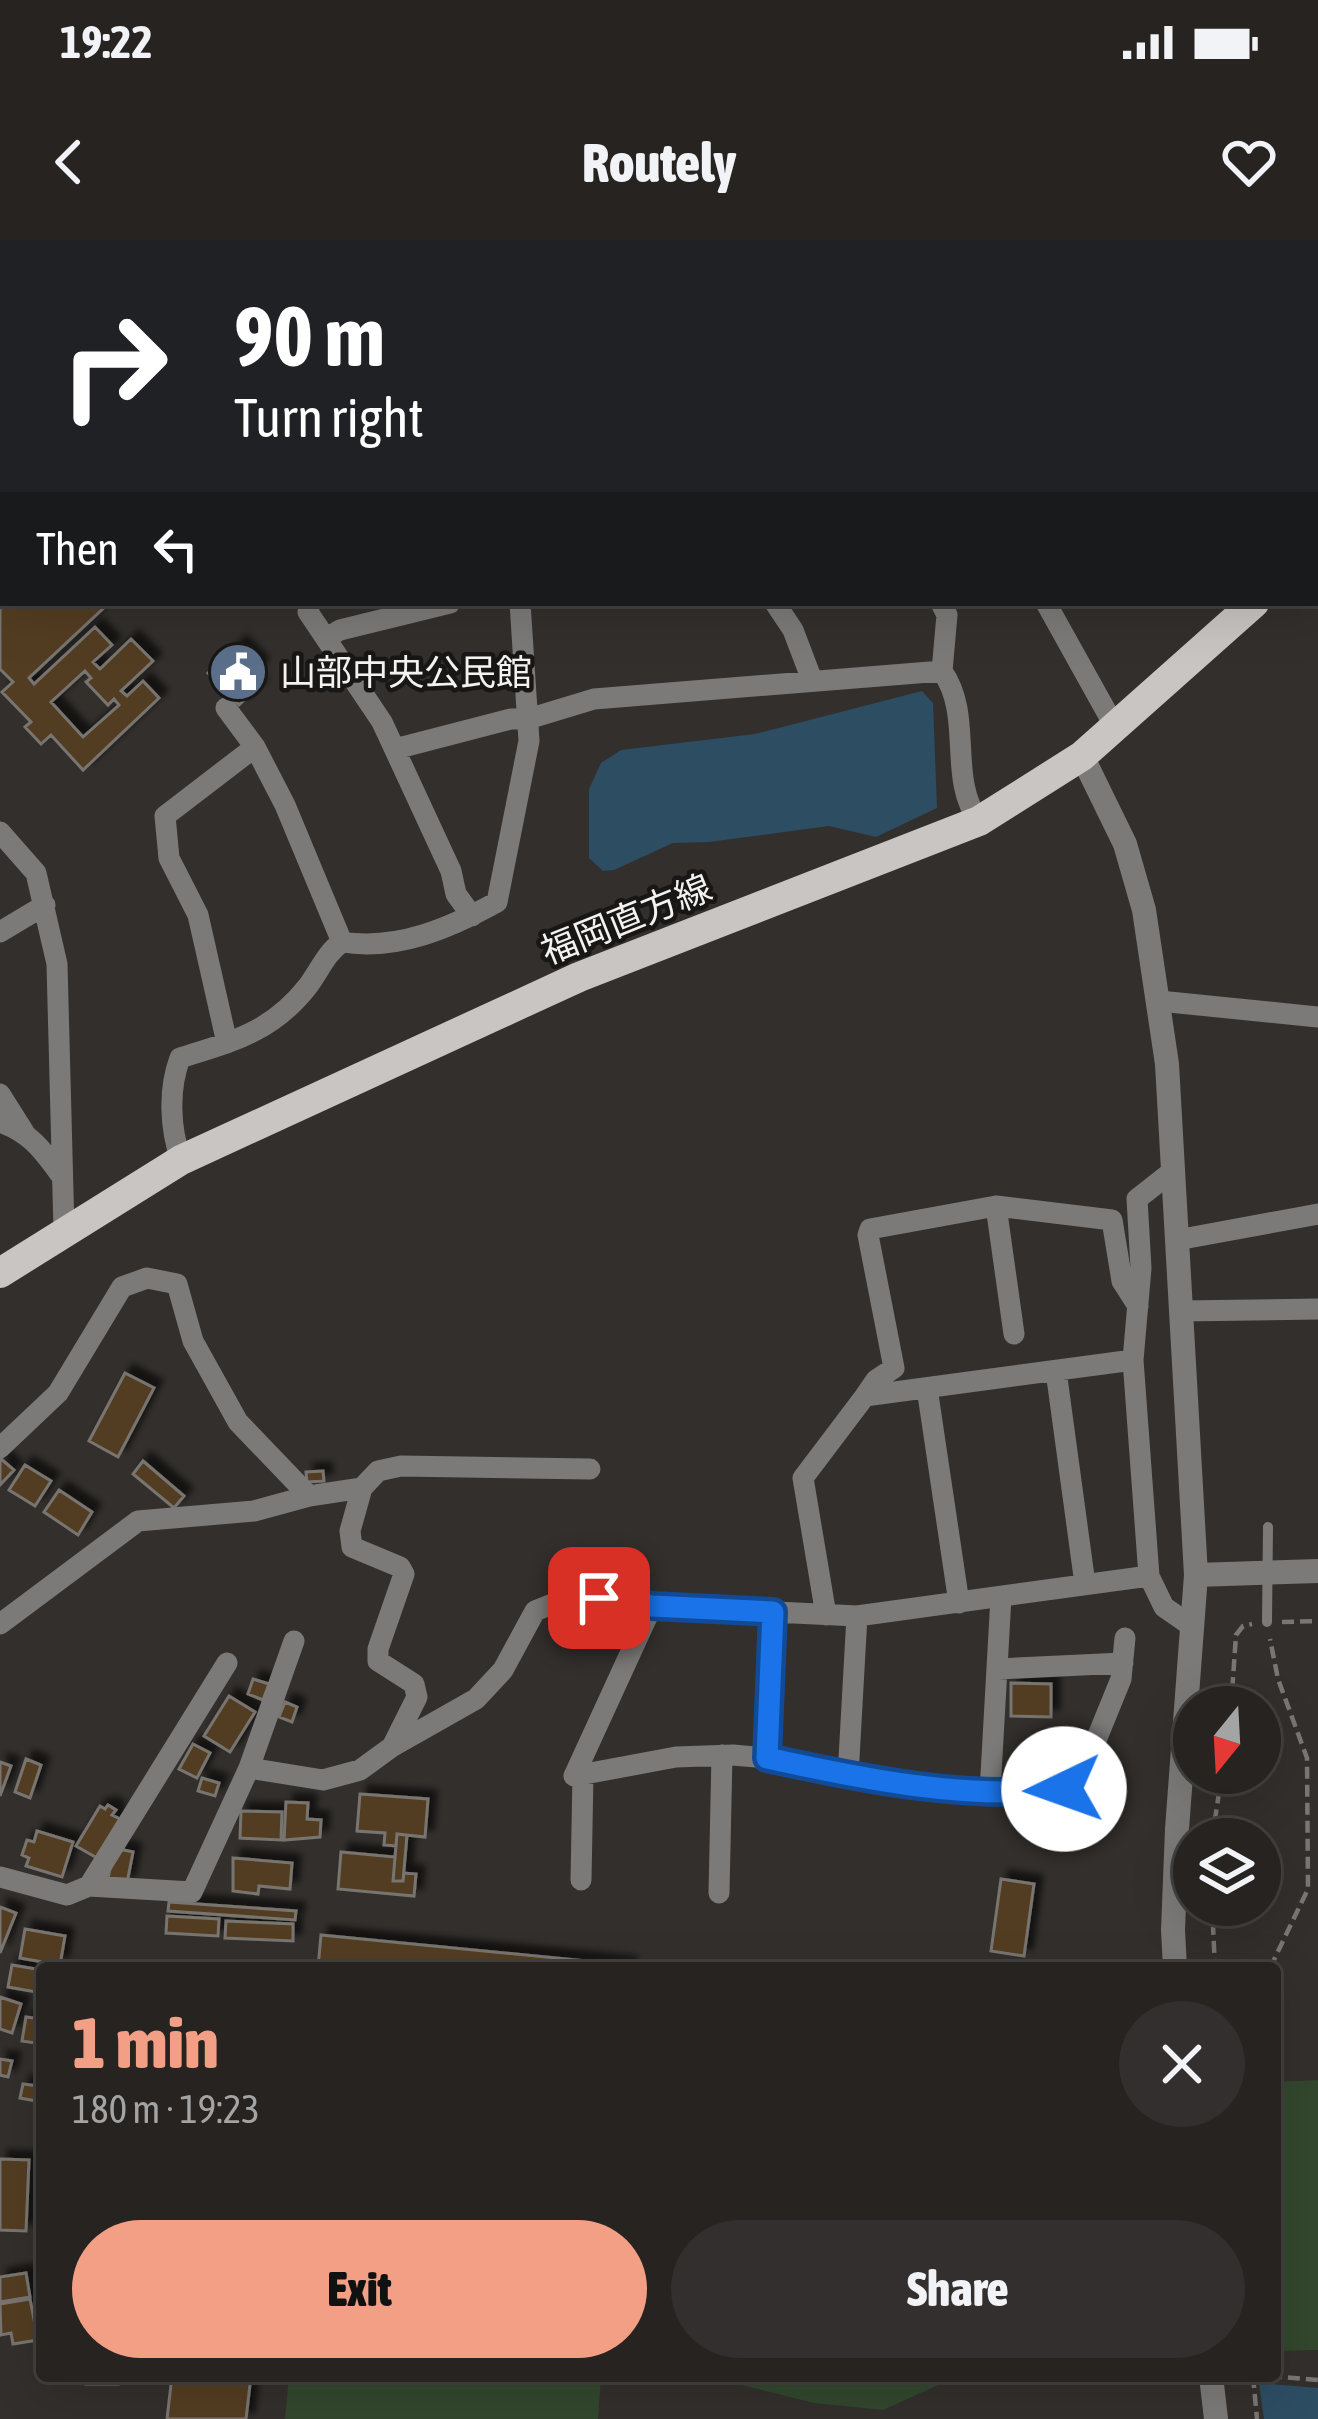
<!DOCTYPE html>
<html lang="en">
<head>
<meta charset="utf-8">
<style>
  body { margin:0; font-family:"Asap Condensed","Noto Sans JP",sans-serif; background:#322f2e; color:#f1f3f6; height:100vh; display:flex; flex-direction:column; font-size:45px; white-space:nowrap }
  * { box-sizing:border-box; margin:0 }
  p { font-size:39px; color:#a4a4a5 }
  .icon { flex:none; width:66px; height:66px; fill:none; stroke:currentColor; stroke-width:2; stroke-linecap:round; stroke-linejoin:round }
  .map { position:relative; flex:1; overflow:hidden }
  .side { position:absolute; left:36px; top:1722px; width:1245px; height:420px; display:flex; flex-direction:column; background:#262321; border-radius:12px; box-shadow:0 12px 48px #0002,0 0 0 3px #42403f }
  .side>* { flex:none }
  .banner { position:absolute; left:0px; top:0px; width:1320px; height:366px; box-shadow:0 12px 48px #0002,0 0 0 3px #42403f; background:#202124; color:#fff; overflow:hidden }
  .needle { width:78px; rotate:198deg }
  .tools { position:absolute; left:1173px; top:1446px; display:grid; gap:24px }
  .tools a { display:grid; place-items:center; width:108px; height:108px; border-radius:50%; background:#262321; box-shadow:0 12px 48px #0002,0 0 0 3px #42403f; font-size:60px }
  .pin { position:absolute; display:grid; place-items:center; width:102px; height:102px; color:#fff; margin:-51px; border-radius:24px; box-shadow:0 6px 18px #0006 }
  .me { position:absolute; width:132px; margin:-66px; rotate:267deg; stroke-linejoin:round; filter:drop-shadow(0 0 9px #0008) }
  .turn { display:flex; align-items:center; gap:42px; height:252px; padding:0 36px; font-size:54px }
  .turn .icon { width:156px; height:156px; stroke-width:2.5 }
  .turn b { display:block; font-size:84px; line-height:102px }
  .then { display:flex; align-items:center; height:114px; padding:0 36px; background:#0003; gap:24px; font-size:45px }
  .round { display:grid; place-items:center; flex:none; width:126px; height:126px; border-radius:63px; background:#322f2e }
  .overview { display:flex; align-items:center; justify-content:space-between; height:204px; padding:0 36px }
  h1 { font-size:72px; font-weight:800; line-height:90px; color:#f39f85 }
  .button { display:flex; gap:24px; margin-top:auto; padding:24px 36px }
  .button a { flex:1; height:138px; border-radius:72px; background:#f39f85; color:#111; font-size:48px; font-weight:800; line-height:138px; text-align:center }
  .button a+a { background:#322f2e; color:#f1f3f6 }
  .status { display:flex; justify-content:space-between; align-items:center; height:84px; padding:0 60px; background:#262321; direction:ltr }
  .status svg { height:33px; fill:currentColor }
  header { display:flex; justify-content:space-between; align-items:center; height:156px; padding:0 36px; background:#262321; font-size:54px; font-weight:800 }
  .map>svg:first-child { display:block }
  .green { fill:#32472e }
  .water { fill:#2d4d63 }
  .building { fill:#533c20; stroke:#787571; stroke-width:3; fill-rule:evenodd; filter:url(#shadow) }
  .lines { fill:none; stroke-linecap:round; stroke-linejoin:round }
  .path { stroke:#797674; stroke-width:4.5; stroke-dasharray:12 6; stroke-linecap:butt }
  .service { stroke:#7c7a79; stroke-width:10 }
  .minor { stroke:#7c7a79; stroke-width:21 }
  .tertiary { stroke:#7c7a79; stroke-width:24 }
  .primary { stroke:#c8c5c2; stroke-width:30 }
  .route-casing { stroke:#114b97; stroke-width:30 }
  .route { stroke:#1a73e8; stroke-width:21 }
  .labels { text-anchor:middle; stroke-width:9; stroke-linejoin:round; paint-order:stroke }
  .poi-label { font-size:36px; fill:#f4f2f0; stroke:#191716; text-anchor:start }
  .street-label { font-size:36px; fill:#f4f2f0; stroke:#191716 }
</style>
</head>
<body>
<div class="status"><b>19:22</b><svg viewBox="0 0 49 12"><path d="M0 12V9h3v3zM5 12V6h3v6zM10 12V3h3v9zM15 12V0h3v12zM26 1h20v11H26zM47 4h2v5h-2z"/></svg></div>
<header><svg class="icon" aria-label="back" viewBox="0 0 24 24"><path d="M15 5l-7 7 7 7"/></svg>Routely<svg class="icon" aria-label="heart" viewBox="0 0 24 24"><path d="M12 20l-8-8c-3-5 5-10 8-4 3-6 11-1 8 4z"/></svg></header>
<div class="map">
<svg width="1318" height="2179" viewBox="0 0 1318 2179">
  <defs>
    <filter id="shadow"><feDropShadow dx="8" dy="-8" stdDeviation="3" flood-color="#0009"/></filter>
  </defs>
  <rect width="100%" height="100%" fill="#322f2c"/>
  <!-- green -->
  <path class="green" d="M 1318,1840 L 1318,2110 L 1275,2111 L 1275,1842 Z
    M 289,2136 L 601,2136 L 598,2179 L 285,2179 Z
    M 706,2136 L 958,2136 L 883,2170 L 814,2163 Z"/>
  <!-- water -->
  <path class="water" d="M 922,451 L 933,463 L 937,568 L 876,597 L 829,586 L 709,602 L 673,603 L 614,630 L 603,631 L 589,618 L 589,549 L 601,523 L 621,510 L 755,494 Z
    M 1259,2143 L 1318,2148 L 1318,2179 L 1264,2179 Z"/>
  <!-- building -->
  <path class="building" d="M 3,240 L 3,289 L 0,286 Z
    M 0,317 L 3,363 L 109,363 L 29,438 L 34,444 L 95,387 L 112,405 L 93,422 L 100,429 L 131,399 L 153,421 L 121,451 L 127,456 L 143,441 L 159,458 L 83,530 L 51,495 L 41,504 L 25,487 L 31,482 L 2,452 L 13,442 L 0,429 ZM 85,431 L 91,438 L 86,442 L 108,465 L 114,459 L 119,465 L 83,497 L 51,462 Z
    M 239,404 L 260,426 L 250,436 L 259,446 L 239,465 L 208,433 Z
    M 125,1133 L 154,1148 L 118,1217 L 89,1201 Z
    M 0,1218 L 14,1230 L 0,1245 Z
    M 143,1221 L 184,1256 L 174,1268 L 133,1234 Z
    M 25,1225 L 51,1241 L 35,1266 L 9,1250 Z
    M 323,1231 L 324,1241 L 307,1242 L 306,1232 Z
    M 59,1250 L 92,1272 L 78,1295 L 44,1272 Z
    M 253,1439 L 269,1444 L 263,1460 L 248,1454 Z
    M 1011,1443 L 1051,1444 L 1051,1477 L 1011,1476 Z
    M 229,1456 L 255,1472 L 230,1512 L 204,1496 Z
    M 285,1462 L 297,1467 L 292,1482 L 279,1477 Z
    M 193,1504 L 210,1513 L 197,1538 L 179,1529 Z
    M 26,1519 L 41,1525 L 30,1558 L 15,1552 Z
    M 0,1522 L 11,1526 L 0,1556 Z
    M 202,1538 L 219,1543 L 215,1556 L 198,1551 Z
    M 360,1554 L 428,1559 L 425,1597 L 397,1594 L 396,1606 L 384,1605 L 385,1593 L 357,1591 Z
    M 286,1562 L 308,1563 L 307,1579 L 321,1580 L 320,1597 L 284,1600 Z
    M 108,1565 L 116,1570 L 112,1575 L 120,1579 L 97,1618 L 76,1606 L 100,1566 L 105,1569 Z
    M 241,1571 L 282,1572 L 281,1600 L 240,1598 Z
    M 37,1591 L 73,1602 L 62,1637 L 26,1626 L 29,1618 L 22,1615 L 27,1600 L 34,1602 Z
    M 397,1594 L 407,1595 L 403,1641 L 393,1641 Z
    M 119,1609 L 133,1612 L 127,1643 L 108,1639 L 112,1619 Z
    M 341,1612 L 395,1617 L 393,1641 L 403,1641 L 404,1633 L 416,1634 L 414,1656 L 338,1649 Z
    M 233,1618 L 292,1623 L 290,1649 L 259,1646 L 258,1654 L 233,1651 Z
    M 1001,1639 L 1034,1644 L 1024,1716 L 991,1711 Z
    M 169,1662 L 296,1671 L 295,1680 L 168,1671 Z
    M 0,1667 L 16,1673 L 0,1713 Z
    M 167,1676 L 219,1679 L 218,1696 L 166,1693 Z
    M 226,1681 L 293,1684 L 293,1701 L 225,1698 Z
    M 25,1689 L 65,1696 L 60,1725 L 20,1718 Z
    M 321,1695 L 628,1725 L 628,1728 L 318,1728 Z
    M 12,1725 L 42,1730 L 42,1753 L 8,1747 Z
    M 0,1757 L 21,1764 L 12,1793 L 0,1789 Z
    M 26,1777 L 42,1779 L 42,1804 L 22,1801 Z
    M 0,1819 L 12,1821 L 8,1837 L 0,1835 Z
    M 23,1844 L 39,1846 L 36,1861 L 20,1858 Z
    M 0,1919 L 29,1920 L 26,1991 L 0,1990 Z
    M 26,2033 L 30,2057 L 0,2062 L 0,2037 Z
    M 30,2059 L 38,2100 L 13,2104 L 11,2093 L 1,2095 L 0,2064 Z
    M 86,2136 L 118,2136 L 118,2144 L 86,2144 Z
    M 172,2136 L 251,2136 L 246,2179 L 167,2179 Z"/>
  <g class="lines">
    <!-- path -->
    <path class="path" d="M 1282,1382 L 1318,1381
      M 1231,1467 L 1236,1395 L 1243,1386 L 1252,1384
      M 1212,1599 L 1222,1533
      M 1212,1665 L 1215,1728
      M 1270,1728 L 1308,1649 L 1307,1518 L 1278,1439 L 1270,1399
      M 1253,2136 L 1257,2179
      M 1270,2136 L 1318,2140"/>
    <!-- service -->
    <path class="service" d="M 1267,1382 L 1268,1287"/>
    <!-- minor -->
    <path class="minor" d="M 113,0 L 118,3
      M 675,0 L 681,3
      M 976,0 L 979,3
      M 1057,0 L 1057,3
      M 1189,0 L 1189,3
      M 543,3 L 543,0
      M 829,3 L 830,0
      M 0,183 L 3,178
      M 310,363 L 308,372 L 382,482 L 451,631 L 456,654 L 472,676
      M 775,363 L 793,390 L 812,440
      M 941,363 L 947,375 L 942,431
      M 1046,363 L 1115,487
      M 328,397 L 340,390 L 450,363
      M 226,468 L 255,507
      M 395,509 L 511,479 L 528,479 L 594,459 L 942,431 C 974,476 947,538 979,581
      M 0,592 L 36,633 L 57,724 L 64,990
      M 0,692 L 45,665
      M 1159,761 L 1318,777
      M 227,803 L 198,675 L 169,618 L 165,576 L 255,507 L 285,565 L 342,702
      M 0,854 L 24,892
      M 0,882 C 29,892 42,909 60,934
      M 181,920 C 170,889 168,850 180,818 C 234,801 272,792 308,746 C 320,730 326,713 342,702 C 397,711 450,688 497,662 L 529,501 L 520,363
      M 1174,930 L 1137,959 L 1141,1028 L 1133,1120 L 1149,1336 L 1164,1367 L 1193,1387
      M 996,966 L 1014,1094
      M 1177,1000 L 1318,974
      M 1180,1071 L 1318,1069
      M 1056,1131 L 1085,1344
      M 927,1148 L 959,1363
      M 865,1156 L 876,1140 L 894,1128 L 868,995 L 870,989 L 996,966 L 1112,980 L 1122,1041 L 1138,1066
      M 0,1208 L 58,1153 L 122,1047 L 147,1038 L 177,1044 L 193,1101 L 238,1182 L 309,1256
      M 362,1248 L 350,1291 L 352,1307 L 400,1327 L 404,1334 L 378,1409 L 378,1421 L 414,1444 L 417,1457 L 393,1505
      M 652,1366 L 574,1536 L 676,1517 L 733,1515 L 767,1518 L 848,1536 L 990,1552 L 1064,1549 L 1081,1537 L 1121,1439 L 1125,1398
      M 826,1375 L 803,1238 L 865,1156 L 1133,1120
      M 0,1384 L 138,1281 L 254,1271 L 309,1256 L 362,1248 L 378,1231 L 401,1226 L 590,1229
      M 998,1429 L 1123,1423
      M 767,1518 L 773,1372
      M 249,1528 L 294,1401
      M 848,1536 L 857,1376
      M 990,1552 L 1001,1357
      M 0,1637 L 67,1655 L 89,1646 L 192,1652 L 249,1528 L 323,1540 L 360,1530 L 393,1506 L 476,1459 L 503,1430 L 535,1371 L 572,1356 L 652,1366 L 857,1376 L 1149,1336
      M 581,1640 L 583,1535
      M 89,1646 L 227,1423
      M 719,1653 L 722,1515"/>
    <!-- tertiary -->
    <path class="tertiary" d="M 1082,516 L 1125,604 L 1144,670 L 1167,824 L 1196,1335 L 1177,1589 L 1173,1690 L 1175,1728
      M 1196,1335 L 1318,1331
      M 1211,2136 L 1216,2179"/>
    <!-- primary -->
    <path class="primary" d="M 1317,312 L 1318,311
      M 0,1033 L 181,920 L 579,737 L 979,581 L 1082,516 L 1254,363"/>
  </g>
  <g class="lines">
    <defs>
      <path id="route" d="M 599,1358 L 652,1366 L 773,1372 L 767,1518 C 863,1539 965,1560 1064,1549"/>
    </defs>
    <!-- route casing -->
    <use href="#route" class="route-casing"/>
    <!-- route -->
    <use href="#route" class="route"/>
  </g>
  <!-- icons -->
  <defs>
    <symbol id="civic-disc" viewBox="-11 -11 22 22"><circle r="9.5" fill="#5c6f8a" stroke="#191716"/><path d="M-.6-6.5H3V-4.5H.6V-3L4-1V1h2V6H-6V1h2V-1L-.6-3ZM-1.2 2.5V6h2.4V2.5Z" fill="#fff"/></symbol>
  </defs>
  <g fill-rule="evenodd">
    <use href="#civic-disc" x="205" y="399" width="66" height="66"/>
  </g>
  <g class="labels">
    <!-- poi labels -->
    <g class="poi-label">
      <text x="280" y="445">山部中央公民館</text>
    </g>
    <!-- street labels -->
    <g class="street-label">
      <text transform="translate(626 679) rotate(-22)" y="13">福岡直方線</text>
    </g>
  </g>
</svg>
<div class="tools">
<a><svg class="needle" viewBox="-14 -14 28 28"><path d="M0-13l5 13h-10z" fill="#e53935"/><path d="M0 13l5-13h-10z" fill="#a4a4a5"/></svg></a>
<a><svg class="icon" aria-label="layers" viewBox="0 0 24 24"><path d="M12 4l9 5-9 5-9-5zM3 14l9 5 9-5"/></svg></a>
</div>
<div class="pin" style="left:599px;top:1358px;background:#d93025"><svg class="icon" aria-label="arrive" viewBox="0 0 24 24"><path d="M6 21V4h12l-3 4 3 4H6"/></svg></div>
<svg class="me" style="left:1064px;top:1549px" viewBox="-20 -20 40 40"><circle r="19" fill="#fff"/><path d="M0-13L10 11 0 6-10 11z" fill="#1a73e8"/></svg>
<div class="banner">
<div class="turn"><svg class="icon" aria-label="right" viewBox="0 0 24 24"><path d="M7 20v-9h11M14 6l5 5-5 5"/></svg><div><b>90 m</b>Turn right</div></div>
<div class="then">Then<svg class="icon" aria-label="left" viewBox="0 0 24 24"><path d="M17 20v-9H6M10 6l-5 5 5 5"/></svg></div>
</div>
<section class="side">
<div class="overview"><div><h1>1 min</h1><p>180 m · 19:23</p></div><a class="round"><svg class="icon" aria-label="close" viewBox="0 0 24 24"><path d="M6 6l12 12M18 6L6 18"/></svg></a></div>
<div class="button"><a>Exit</a><a>Share</a></div>
</section>
</div>
</body>
</html>
